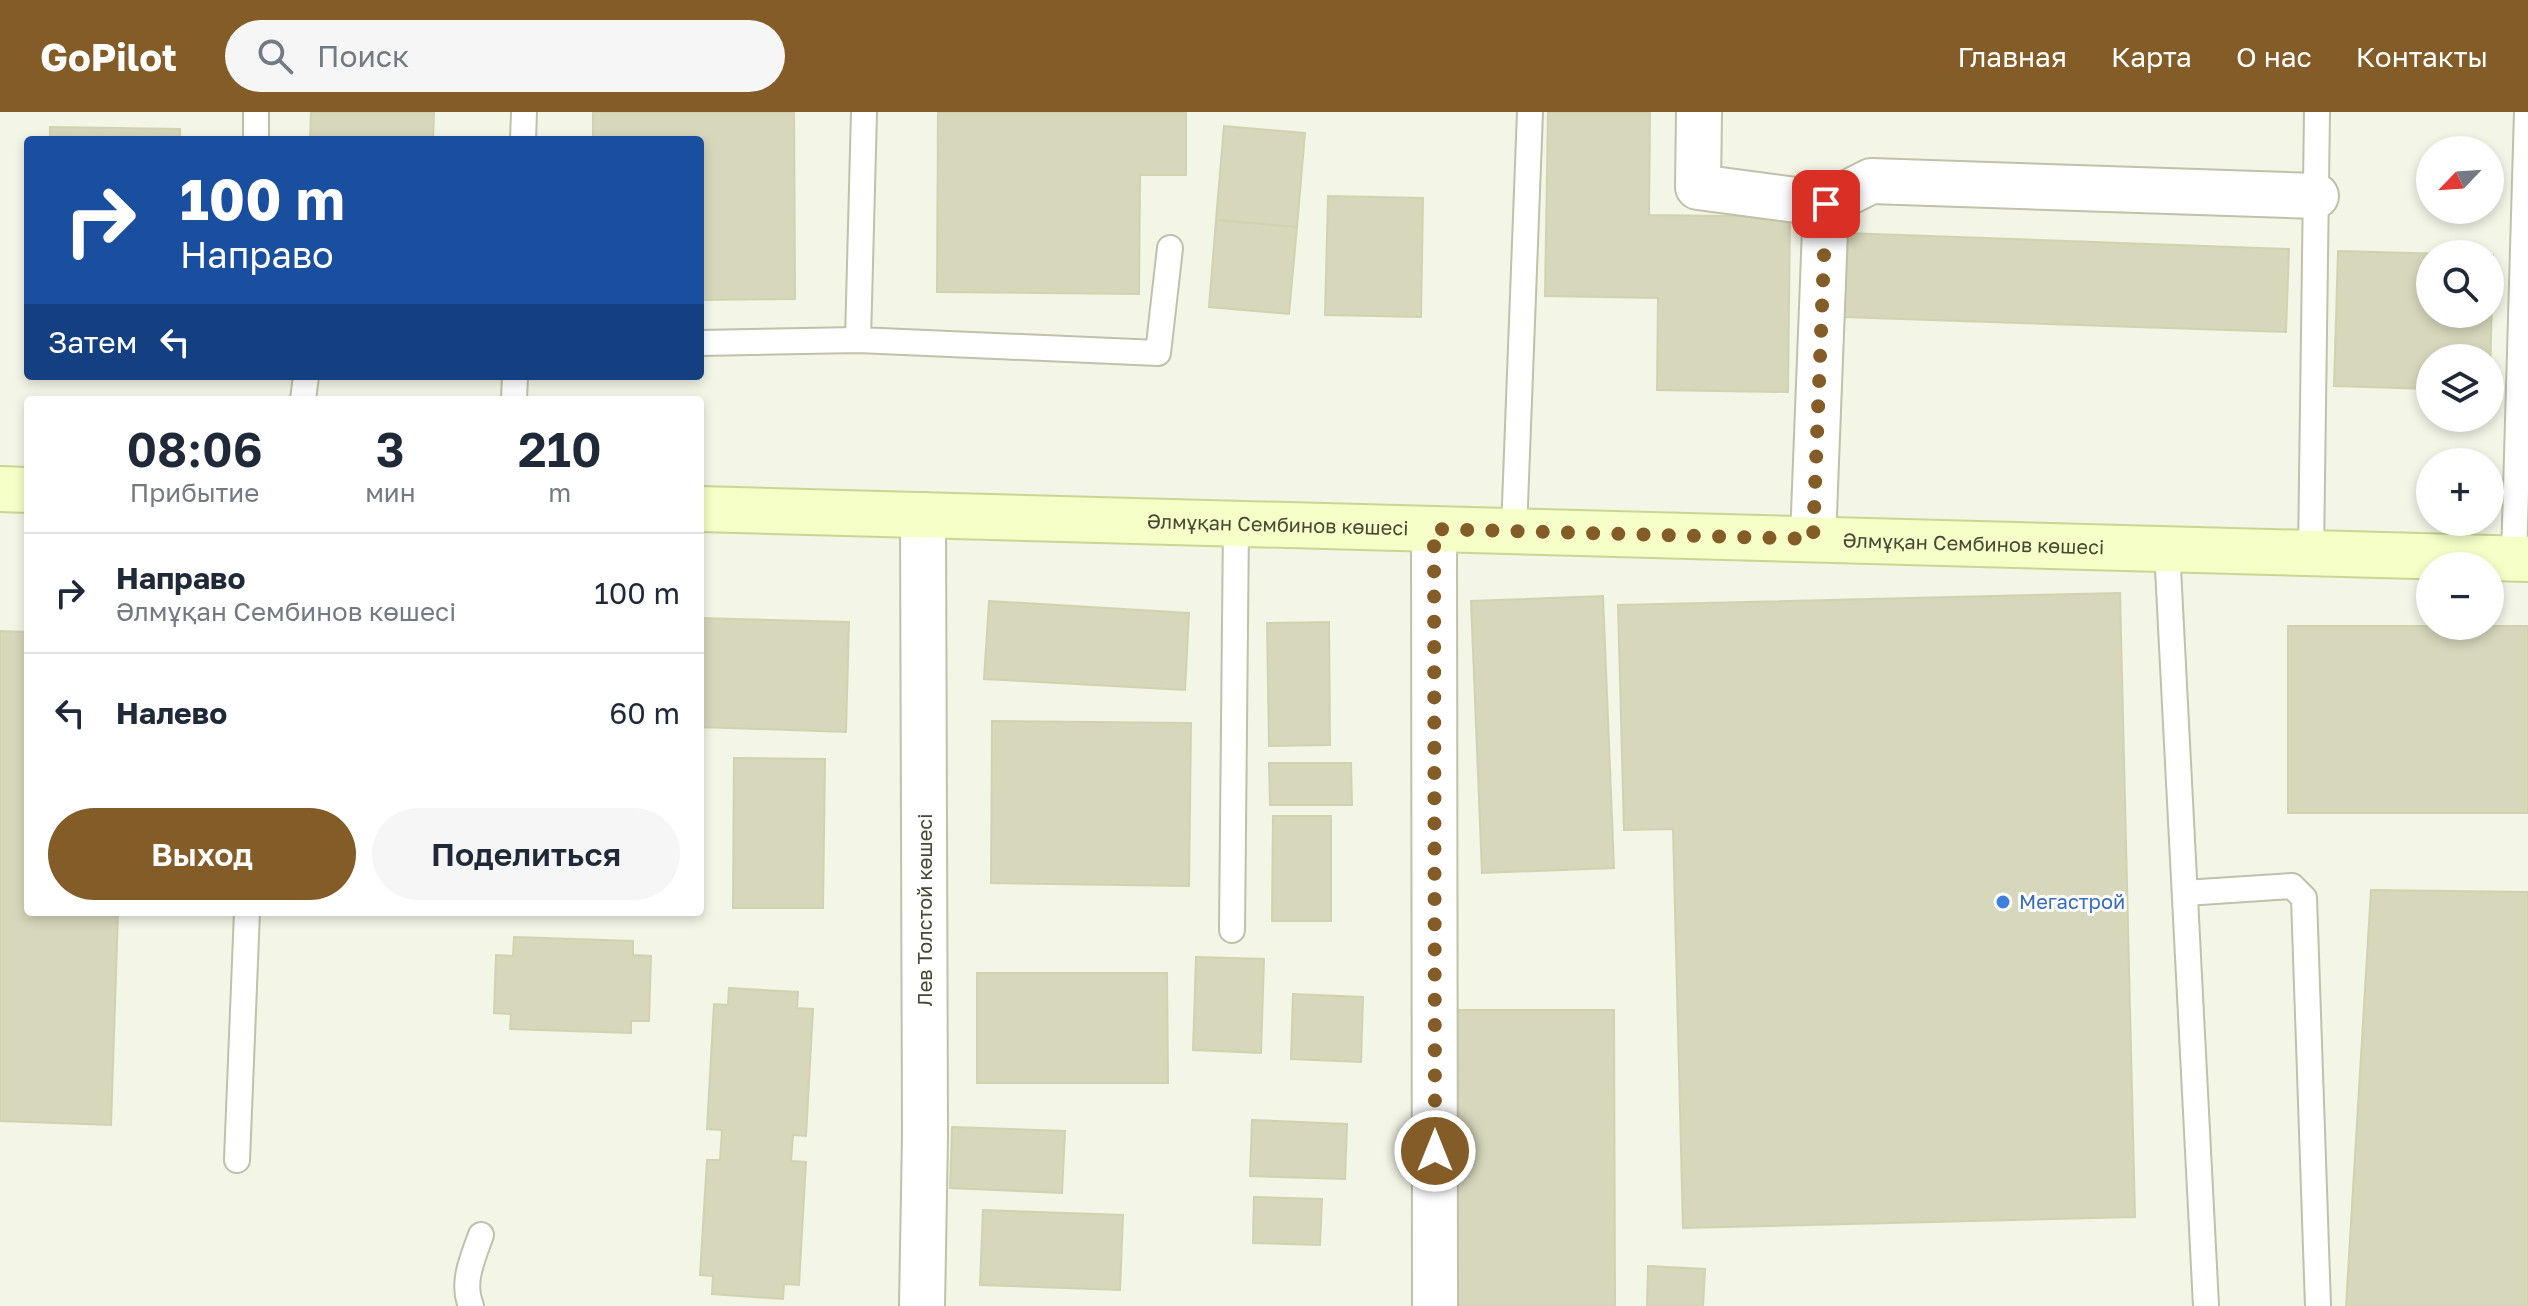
<!DOCTYPE html>
<html lang="ru">
<head>
<meta charset="utf-8">
<style>
  body { margin:0; font-family:"Golos Text",sans-serif; background:#f6f6f7; color:#1f2937; height:100vh; display:flex; flex-direction:column; font-size:30px; white-space:nowrap }
  * { box-sizing:border-box; margin:0 }
  p { font-size:26px; color:#747a83 }
  .icon { flex:none; width:44px; height:44px; fill:none; stroke:currentColor; stroke-width:2; stroke-linecap:round; stroke-linejoin:round }
  .map { position:relative; flex:1; overflow:hidden }
  .drawer { position:absolute; left:24px; top:284px; width:680px; height:520px; display:flex; flex-direction:column; background:#fff; border-radius:8px; box-shadow:0 4px 12px #0003 }
  .drawer>* { flex:none }
  .hud { position:absolute; left:24px; top:24px; width:680px; height:244px; border-radius:8px; box-shadow:0 4px 12px #0003; background:#1a4fa0; color:#fff; overflow:hidden }
  .needle { width:52px; rotate:245deg }
  .fabs { position:absolute; left:2416px; top:24px; display:grid; gap:16px }
  .fabs a { display:grid; place-items:center; width:88px; height:88px; border-radius:50%; background:#fff; box-shadow:0 4px 12px #0003; font-size:40px }
  .pin { position:absolute; display:grid; place-items:center; width:68px; height:68px; color:#fff; margin:-34px; border-radius:16px; box-shadow:0 4px 12px #0006 }
  .me { position:absolute; width:88px; margin:-44px; rotate:0deg; stroke-linejoin:round; filter:drop-shadow(0 0 6px #0008) }
  .turn { display:flex; align-items:center; gap:28px; height:168px; padding:0 24px; font-size:36px }
  .turn .icon { width:104px; height:104px; stroke-width:2.5 }
  .turn b { display:block; font-size:56px; line-height:68px }
  .then { display:flex; align-items:center; height:76px; padding:0 24px; background:#0003; gap:16px; font-size:30px }
  .eta { display:flex; justify-content:space-evenly; align-items:center; height:136px; text-align:center }
  .eta b { font-size:48px; font-weight:600; line-height:56px }
  .button { display:flex; gap:16px; margin-top:auto; padding:16px 24px }
  .button a { flex:1; height:92px; border-radius:48px; background:#845c27; color:#fff; font-size:32px; font-weight:600; line-height:92px; text-align:center }
  .button a+a { background:#f6f6f7; color:#1f2937 }
  ul { padding:0; list-style:none }
  li { display:flex; align-items:center; gap:24px; height:120px; padding:0 24px; border-top:2px solid #e0e1e3 }
  li div { flex:1 }
  li b { display:block; font-size:30px }
  li em { font-style:normal }
  header { display:flex; align-items:center; gap:48px; box-sizing:border-box; height:112px; padding:0 40px; background:#845c27; color:#fff }
  header strong { font-size:38px }
  nav { display:flex; gap:44px; margin-inline-start:auto; font-size:28px }
  .search { width:560px; height:72px; background:#f6f6f7; display:flex; align-items:center; gap:20px; box-sizing:border-box; padding:0 28px; border-radius:44px; color:#747a83; font-size:30px }
  .map>svg:first-child { display:block }
  .building { fill:#d6d7bb; stroke:#d1d3ae; stroke-width:2 }
  .lines { fill:none; stroke-linecap:round; stroke-linejoin:round }
  .lane-casing { stroke:#bfc1a9; stroke-width:28 }
  .street-casing { stroke:#bfc1a9; stroke-width:48 }
  .secondary-casing { stroke:#cad591; stroke-width:48 }
  .lane { stroke:#fff; stroke-width:24 }
  .street { stroke:#fff; stroke-width:44 }
  .secondary { stroke:#f5ffc7; stroke-width:44 }
  .route { stroke:#845c27; stroke-width:14; stroke-dasharray:0 25.2 }
  .shop-dot { fill:#3f7fe0; stroke:#fff; stroke-width:3 }
  .labels { text-anchor:middle; stroke-width:6; stroke-linejoin:round; paint-order:stroke }
  .street-label { font-size:20px; fill:#484835; stroke:#fff }
  .shop-label { font-size:20px; fill:#366cbe; stroke:#fff; text-anchor:start }
</style>
</head>
<body>
<header>
<strong>GoPilot</strong>
<div class="search"><svg class="icon" aria-label="search" viewBox="0 0 24 24"><circle cx="10" cy="10" r="6"/><path d="M15 15l6 6"/></svg>Поиск</div>
<nav><a>Главная</a><a>Карта</a><a>О нас</a><a>Контакты</a></nav>
</header>
<div class="map">
<svg width="2528" height="1194" viewBox="0 0 2528 1194">
  <rect width="100%" height="100%" fill="#f3f5e7"/>
  <!-- building -->
  <path class="building" d="M 311,0 L 434,0 L 433,28 L 310,28 Z
    M 593,0 L 794,0 L 795,187 L 700,188 L 700,28 L 593,28 Z
    M 938,0 L 1186,0 L 1186,63 L 1140,63 L 1139,182 L 937,180 Z
    M 1548,0 L 1650,0 L 1649,103 L 1790,105 L 1788,280 L 1657,278 L 1658,186 L 1545,184 Z
    M 1224,14 L 1305,21 L 1297,115 L 1216,108 Z
    M 50,15 L 180,17 L 180,28 L 50,28 Z
    M 1328,84 L 1423,86 L 1421,205 L 1325,203 Z
    M 1216,108 L 1297,115 L 1289,202 L 1209,195 Z
    M 1846,121 L 2289,137 L 2286,220 L 1843,205 Z
    M 2338,139 L 2449,142 L 2430,142 L 2430,202 L 2490,202 L 2490,143 L 2493,143 L 2490,266 L 2490,246 L 2430,246 L 2430,277 L 2334,274 Z
    M 2120,481 L 2135,1105 L 1683,1116 L 1673,717 L 1624,718 L 1618,493 Z
    M 1603,484 L 1614,756 L 1482,761 L 1471,489 Z
    M 989,489 L 1189,501 L 1185,578 L 984,567 Z
    M 700,506 L 849,510 L 846,620 L 700,615 Z
    M 1329,510 L 1330,633 L 1269,634 L 1267,511 Z
    M 2288,514 L 2528,514 L 2528,701 L 2288,701 Z
    M 0,519 L 28,520 L 28,800 L 118,800 L 111,1013 L 0,1009 Z
    M 992,609 L 1191,611 L 1189,774 L 991,771 Z
    M 734,646 L 825,647 L 823,796 L 733,796 Z
    M 1269,651 L 1351,651 L 1352,693 L 1270,693 Z
    M 1273,704 L 1331,704 L 1331,809 L 1272,809 Z
    M 2371,778 L 2528,780 L 2528,1194 L 2346,1194 Z
    M 514,825 L 633,829 L 633,843 L 651,844 L 649,909 L 631,909 L 631,921 L 510,917 L 511,902 L 494,901 L 496,843 L 513,844 Z
    M 1196,845 L 1264,847 L 1261,941 L 1193,938 Z
    M 977,861 L 1167,861 L 1168,971 L 977,971 Z
    M 729,876 L 798,880 L 797,896 L 813,897 L 806,1024 L 793,1023 L 791,1049 L 806,1050 L 799,1173 L 784,1172 L 783,1187 L 712,1182 L 713,1164 L 700,1163 L 707,1048 L 720,1048 L 722,1018 L 707,1017 L 714,892 L 728,893 Z
    M 1293,882 L 1363,885 L 1361,950 L 1291,947 Z
    M 1457,898 L 1614,898 L 1615,1194 L 1457,1194 Z
    M 1252,1008 L 1347,1012 L 1345,1067 L 1250,1064 Z
    M 952,1015 L 1065,1019 L 1062,1081 L 950,1076 Z
    M 1254,1085 L 1322,1087 L 1320,1133 L 1253,1131 Z
    M 983,1098 L 1123,1103 L 1120,1178 L 980,1173 Z
    M 1648,1154 L 1705,1157 L 1703,1194 L 1647,1194 Z"/>
  <g class="lines">
    <defs>
      <path id="lane" d="M 256,28 L 256,0
        M 523,28 L 524,0
        M 858,228 L 864,0
        M 700,231 L 858,228 L 1158,241 L 1170,136
        M 303,288 L 306,264
        M 514,288 L 515,264
        M 1514,419 L 1530,0
        M 2167,437 L 2206,1194
        M 2311,441 L 2317,0
        M 2514,447 L 2527,0
        M 2185,781 L 2292,774 L 2304,786 L 2318,1194
        M 1232,818 L 1236,411
        M 237,1048 L 247,800
        M 471,1194 C 461,1171 473,1145 481,1123"/>
      <path id="street" d="M 1699,0 L 1698,75 L 1826,92 L 1871,69 L 2316,84
        M 1434,417 L 1435,1194
        M 1813,427 L 1826,92
        M 922,1194 L 925,1024 L 923,403"/>
      <g id="secondary">
        <path d="M 0,377 L 28,378"/>
        <path id="s1" d="M 700,397 L 2528,447"/>
      </g>
    </defs>
    <!-- lane casing -->
    <use href="#lane" class="lane-casing"/>
    <!-- street casing -->
    <use href="#street" class="street-casing"/>
    <!-- secondary casing -->
    <use href="#secondary" class="secondary-casing"/>
    <!-- lane -->
    <use href="#lane" class="lane"/>
    <!-- street -->
    <use href="#street" class="street"/>
    <!-- secondary -->
    <use href="#secondary" class="secondary"/>
  </g>
  <g class="lines">
    <!-- route -->
    <path class="route" d="M 1435,1039 L 1434,417 L 1813,427 L 1826,92"/>
  </g>
  <!-- markers -->
  <circle class="shop-dot" cx="2003" cy="790" r="8"/>
  <g class="labels">
    <!-- street labels -->
    <g class="street-label">
      <text dy="7" stroke="none"><textPath href="#s1" startOffset="578">Әлмұқан Сембинов көшесі</textPath></text>
      <text dy="7" stroke="none"><textPath href="#s1" startOffset="1274">Әлмұқан Сембинов көшесі</textPath></text>
      <text transform="translate(925 798) rotate(-90)" y="7">Лев Толстой көшесі</text>
    </g>
    <!-- shop labels -->
    <g class="shop-label">
      <text x="2019" y="797">Мегастрой</text>
    </g>
  </g>
</svg>
<div class="fabs">
<a><svg class="needle" viewBox="-14 -14 28 28"><path d="M0-13l5 13h-10z" fill="#e53935"/><path d="M0 13l5-13h-10z" fill="#747a83"/></svg></a>
<a><svg class="icon" aria-label="search" viewBox="0 0 24 24"><circle cx="10" cy="10" r="6"/><path d="M15 15l6 6"/></svg></a>
<a><svg class="icon" aria-label="layers" viewBox="0 0 24 24"><path d="M12 4l9 5-9 5-9-5zM3 14l9 5 9-5"/></svg></a>
<a>+</a>
<a>−</a>
</div>
<div class="pin" style="left:1826px;top:92px;background:#d93025"><svg class="icon" aria-label="arrive" viewBox="0 0 24 24"><path d="M6 21V4h12l-3 4 3 4H6"/></svg></div>
<svg class="me" style="left:1435px;top:1039px" viewBox="-20 -20 40 40"><circle r="17" fill="#845c27" stroke="#fff" stroke-width="3"/><path d="M0-11L8 9 0 5-8 9z" fill="#fff"/></svg>
<div class="hud">
<div class="turn"><svg class="icon" aria-label="right" viewBox="0 0 24 24"><path d="M7 20v-9h11M14 6l5 5-5 5"/></svg><div><b>100 m</b>Направо</div></div>
<div class="then">Затем<svg class="icon" aria-label="left" viewBox="0 0 24 24"><path d="M17 20v-9H6M10 6l-5 5 5 5"/></svg></div>
</div>
<section class="drawer">
<div class="eta">
<div><b>08:06</b><p>Прибытие</p></div>
<div><b>3</b><p>мин</p></div>
<div><b>210</b><p>m</p></div>
</div>
<ul>
<li><svg class="icon" aria-label="right" viewBox="0 0 24 24"><path d="M7 20v-9h11M14 6l5 5-5 5"/></svg><div><b>Направо</b><p>Әлмұқан Сембинов көшесі</p></div><em>100 m</em></li>
<li><svg class="icon" aria-label="left" viewBox="0 0 24 24"><path d="M17 20v-9H6M10 6l-5 5 5 5"/></svg><div><b>Налево</b></div><em>60 m</em></li>
</ul>
<div class="button"><a>Выход</a><a>Поделиться</a></div>
</section>
</div>
</body>
</html>
